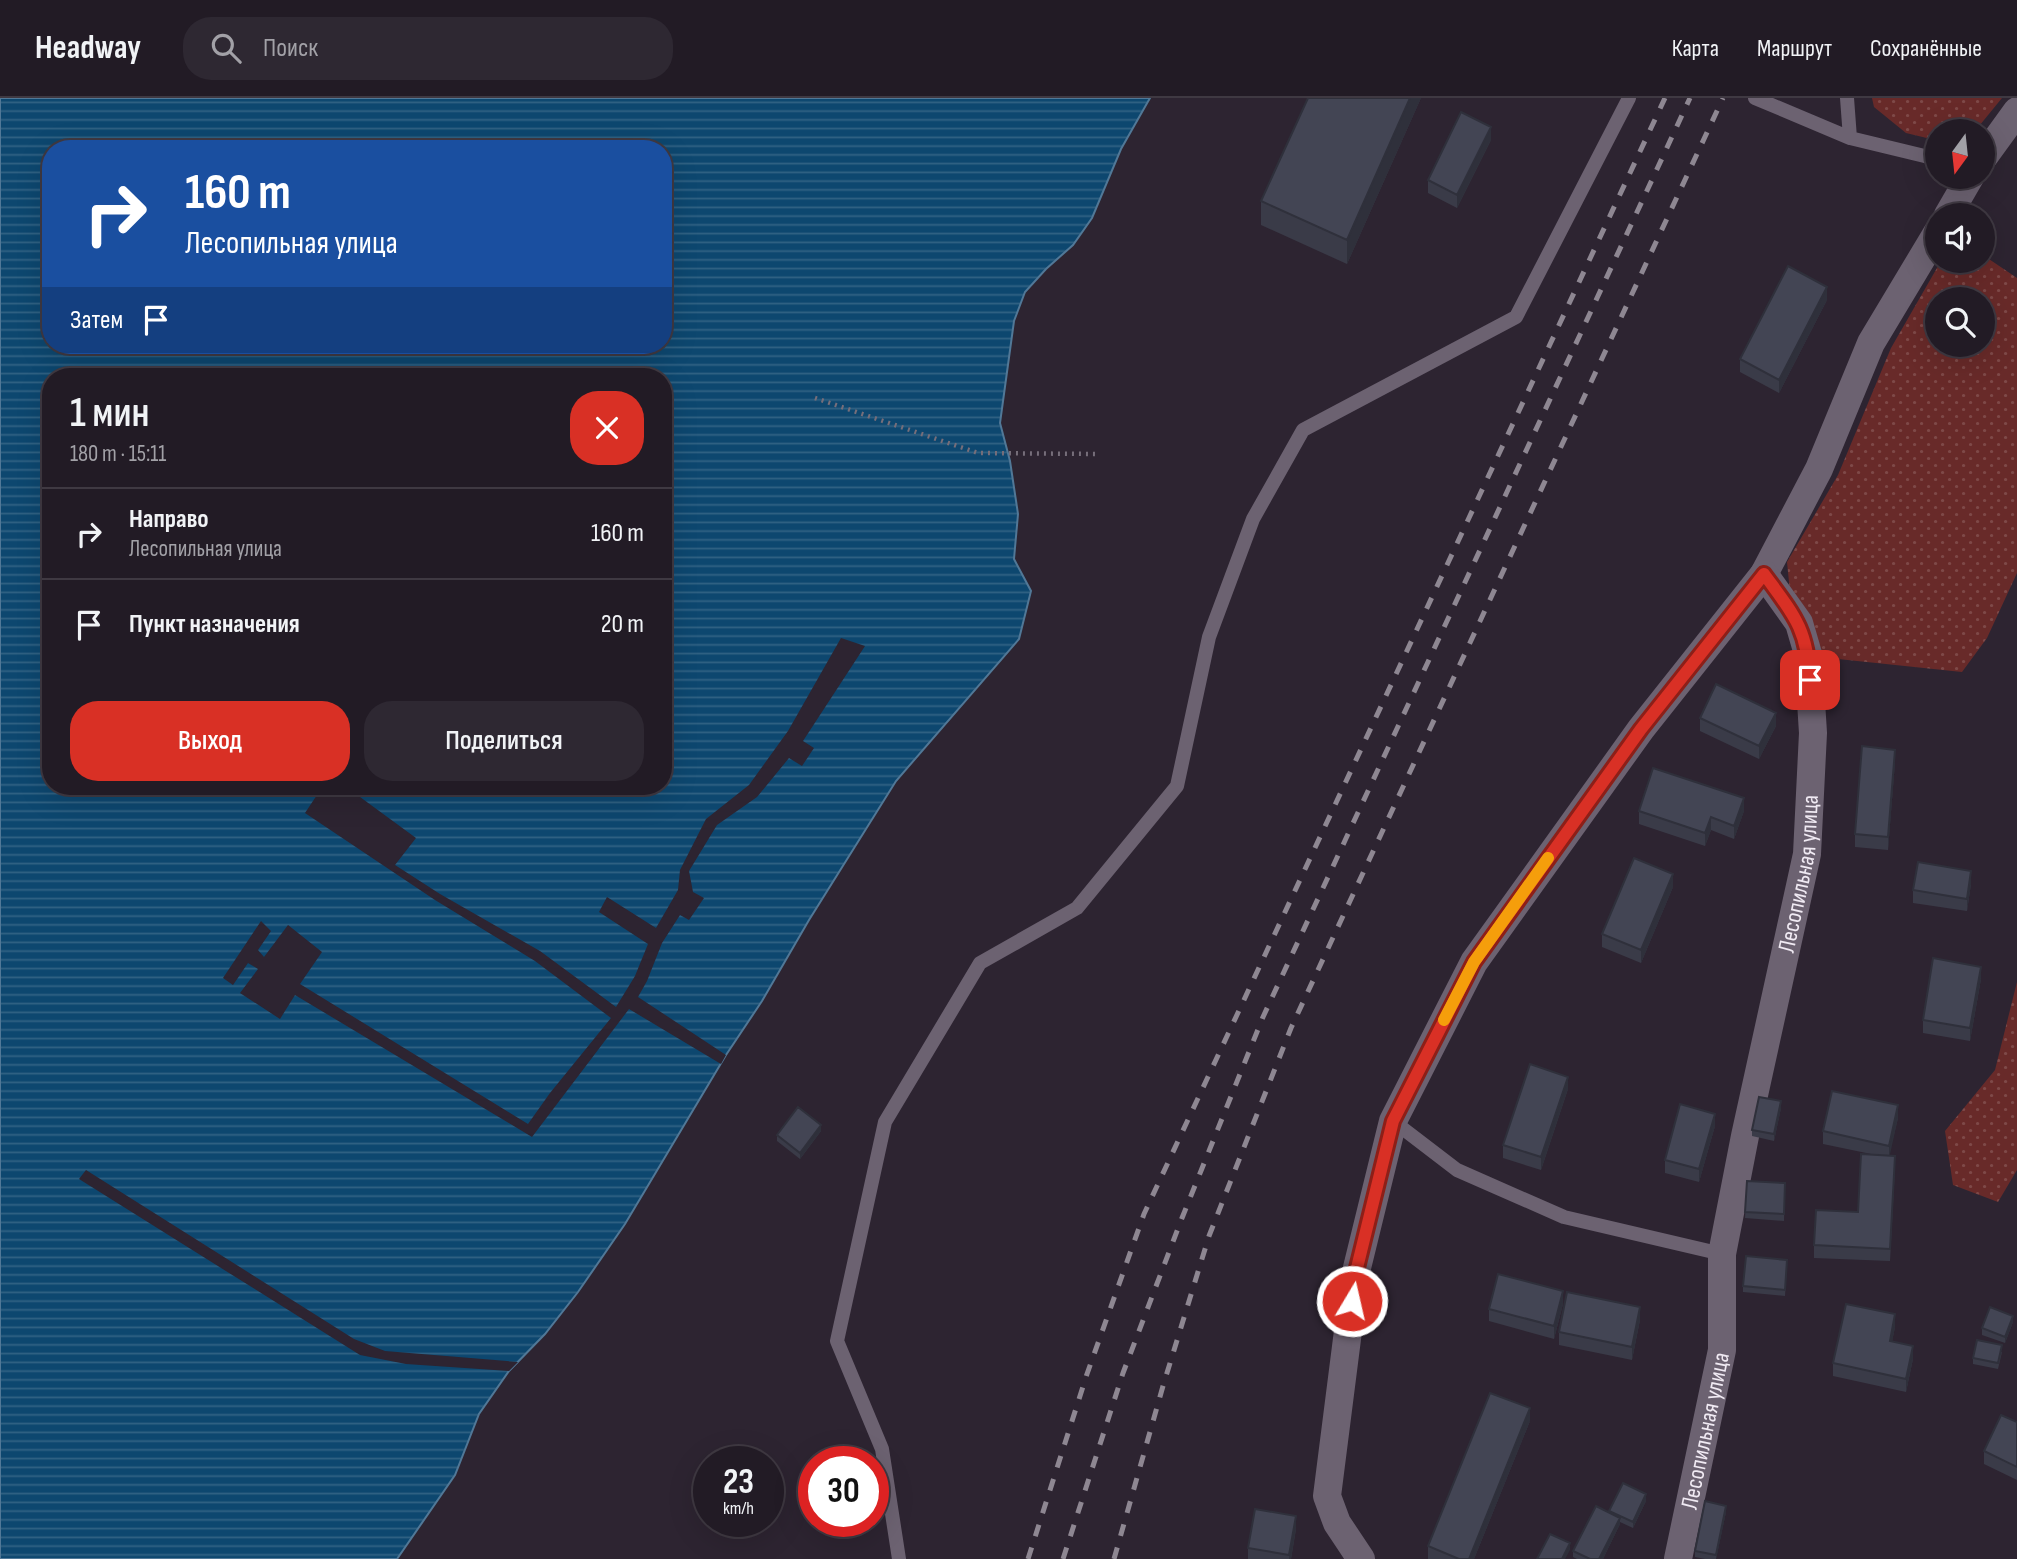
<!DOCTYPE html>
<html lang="ru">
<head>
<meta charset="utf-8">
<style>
  body { margin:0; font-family:"Sofia Sans Condensed",sans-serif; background:#2e2832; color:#f1f3f6; height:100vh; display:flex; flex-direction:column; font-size:26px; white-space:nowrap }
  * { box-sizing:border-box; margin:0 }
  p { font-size:23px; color:#a2a1a7 }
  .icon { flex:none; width:38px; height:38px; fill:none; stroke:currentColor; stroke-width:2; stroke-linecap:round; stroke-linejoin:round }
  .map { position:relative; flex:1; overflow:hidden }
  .sheet { position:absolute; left:42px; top:270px; width:630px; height:427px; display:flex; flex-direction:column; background:#221b25; border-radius:28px; box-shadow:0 7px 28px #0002,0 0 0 2px #3f3942 }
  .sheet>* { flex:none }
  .top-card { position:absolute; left:42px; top:42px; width:630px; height:214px; border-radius:28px; box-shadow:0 7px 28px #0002,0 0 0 2px #3f3942; background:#1a4fa0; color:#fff; overflow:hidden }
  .needle { width:46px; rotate:195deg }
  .buttons { position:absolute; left:1925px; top:21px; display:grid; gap:14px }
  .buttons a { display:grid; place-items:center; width:70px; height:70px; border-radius:50%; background:#221b25; box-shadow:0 7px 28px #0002,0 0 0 2px #3f3942; font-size:35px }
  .speed { position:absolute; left:693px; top:1348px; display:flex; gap:14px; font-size:35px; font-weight:700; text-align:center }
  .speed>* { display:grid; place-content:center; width:91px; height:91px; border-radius:50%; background:#221b25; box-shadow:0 7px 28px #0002,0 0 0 2px #3f3942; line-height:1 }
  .speed small { font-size:18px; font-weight:400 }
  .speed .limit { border:10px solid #d22; background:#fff; color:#111 }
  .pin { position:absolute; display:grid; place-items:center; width:60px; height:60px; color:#fff; margin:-30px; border-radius:14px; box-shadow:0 4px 10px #0006 }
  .me { position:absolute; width:77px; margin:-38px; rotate:9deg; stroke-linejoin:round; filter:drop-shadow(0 0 5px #0008) }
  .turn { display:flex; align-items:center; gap:24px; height:147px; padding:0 28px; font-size:32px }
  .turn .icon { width:91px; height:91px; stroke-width:2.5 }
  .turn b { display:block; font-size:49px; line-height:60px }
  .then { display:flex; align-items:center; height:66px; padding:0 28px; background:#0003; gap:14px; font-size:26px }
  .round { display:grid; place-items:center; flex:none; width:74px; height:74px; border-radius:28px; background:#2e2832 }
  .overview { display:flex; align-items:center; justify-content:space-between; height:119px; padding:0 28px }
  h1 { font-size:42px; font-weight:600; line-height:52px }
  .action { display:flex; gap:14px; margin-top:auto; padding:14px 28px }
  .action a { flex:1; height:80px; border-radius:28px; background:#d93025; color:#fff; font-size:28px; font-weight:600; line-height:80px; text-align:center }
  .action a+a { background:#2e2832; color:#f1f3f6 }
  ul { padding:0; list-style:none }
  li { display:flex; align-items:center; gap:21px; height:91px; padding:0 28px; border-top:2px solid #3f3942 }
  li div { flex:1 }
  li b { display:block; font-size:26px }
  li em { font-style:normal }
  header { display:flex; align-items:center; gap:42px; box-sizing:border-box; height:98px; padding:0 35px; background:#221b25; border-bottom:2px solid #3f3942 }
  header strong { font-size:33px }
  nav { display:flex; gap:38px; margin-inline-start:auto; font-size:24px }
  .search { width:490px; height:63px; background:#2e2832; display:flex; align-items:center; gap:18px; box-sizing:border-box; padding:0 24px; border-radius:28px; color:#a2a1a7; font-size:26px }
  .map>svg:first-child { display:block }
  .grass { fill:url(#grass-dots); fill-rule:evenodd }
  .water { fill:url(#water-rules); stroke:#517897; stroke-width:2; fill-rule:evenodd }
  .pier { fill:#2d2431 }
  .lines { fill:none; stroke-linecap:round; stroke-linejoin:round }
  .path { stroke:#766e7a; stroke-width:4.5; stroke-dasharray:2 5; stroke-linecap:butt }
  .service { stroke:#6c6271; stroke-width:14 }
  .minor { stroke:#6c6271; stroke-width:28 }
  .rail { stroke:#8e8792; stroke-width:5; stroke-dasharray:12 12; stroke-linecap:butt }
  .wall { fill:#3a3b48 }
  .shaded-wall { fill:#2f303b }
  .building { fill:#434554; stroke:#2f303b; stroke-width:2 }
  .route-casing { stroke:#8d1f18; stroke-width:18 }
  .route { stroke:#d93025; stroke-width:12 }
  .slow { stroke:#f59e0b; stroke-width:12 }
  .labels { text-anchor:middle; stroke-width:7; stroke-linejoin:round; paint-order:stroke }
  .street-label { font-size:24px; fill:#f0eaf3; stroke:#130f15 }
</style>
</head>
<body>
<header>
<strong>Headway</strong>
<div class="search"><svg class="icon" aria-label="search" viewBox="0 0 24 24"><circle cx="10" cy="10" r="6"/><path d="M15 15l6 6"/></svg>Поиск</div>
<nav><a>Карта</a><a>Маршрут</a><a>Сохранённые</a></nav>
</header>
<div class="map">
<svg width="2017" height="1461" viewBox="0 0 2017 1461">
  <defs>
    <pattern id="grass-dots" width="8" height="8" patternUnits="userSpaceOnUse" patternTransform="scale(1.75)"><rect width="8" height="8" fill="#682a29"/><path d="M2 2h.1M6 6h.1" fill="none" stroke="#7e4948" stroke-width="1.8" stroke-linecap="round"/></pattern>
    <pattern id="water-rules" width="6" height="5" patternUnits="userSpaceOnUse" patternTransform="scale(1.75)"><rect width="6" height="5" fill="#0d476f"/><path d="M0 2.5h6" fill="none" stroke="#316284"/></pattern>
  </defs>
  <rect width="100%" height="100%" fill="#2d2431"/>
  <!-- grass -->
  <path class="grass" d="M 1872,0 L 2002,0 L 1975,33 L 1937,33 L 1937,42 L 1935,42 L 1906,35 L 1874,9 Z
    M 1983,157 L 2017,180 L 2017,475 L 1987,540 L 1962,574 L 1819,559 L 1790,494 L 1787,464 L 1838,377 L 1891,250 L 1941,163 L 1983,163 ZM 1937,201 L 1983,201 L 1983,247 L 1937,247 Z
    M 2017,884 L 2017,1072 L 1998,1104 L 1953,1087 L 1945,1033 L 1995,972 Z"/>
  <!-- water -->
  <path class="water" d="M 0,0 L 1150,0 L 1121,51 L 1092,120 L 1073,147 L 1046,171 L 1025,194 L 1014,223 L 1000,325 L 1010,363 L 1018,416 L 1014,461 L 1031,493 L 1019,541 L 896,683 L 809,822 L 762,903 L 726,957 L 625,1126 L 578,1194 L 545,1236 L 509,1273 L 479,1316 L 455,1377 L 397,1461 L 0,1461 ZM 51,51 L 663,51 L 663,247 L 51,247 ZM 51,278 L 663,278 L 663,688 L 51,688 Z"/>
  <!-- pier -->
  <path class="pier" d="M 841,540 L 865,548 L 803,643 L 814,650 L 802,668 L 789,660 L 757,699 L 717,727 L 689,773 L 693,794 L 704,800 L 689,822 L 680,817 L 662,845 L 647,883 L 638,899 L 726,957 L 721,966 L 629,911 L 532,1039 L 295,897 L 280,921 L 240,895 L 258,871 L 248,865 L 233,887 L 223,880 L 261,823 L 271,833 L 258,852 L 264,859 L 288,827 L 322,854 L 300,886 L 528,1026 L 550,995 L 611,920 L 535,863 L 435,802 L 305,715 L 323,688 L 345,688 L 416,740 L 395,767 L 440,796 L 540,853 L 616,909 L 635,878 L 648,846 L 599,814 L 607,799 L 656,830 L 678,792 L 680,772 L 706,721 L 749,687 L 788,633 Z
    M 86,1072 L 354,1241 L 385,1253 L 518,1264 L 509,1273 L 406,1266 L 360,1257 L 79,1081 Z"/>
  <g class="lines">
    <!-- path -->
    <path class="path" d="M 815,300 L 978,355 L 1097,356"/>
    <!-- service -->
    <path class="service" d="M 1755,0 L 1850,40
      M 1847,0 L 1850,40 L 1937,61
      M 1393,1023 L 1457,1072 L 1564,1119 L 1722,1156
      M 899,1461 L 882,1351 L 837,1243 L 885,1024 L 980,865 L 1077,810 L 1177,688 L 1209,539 L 1253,421 L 1303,332 L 1516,219 L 1629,0"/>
    <!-- minor -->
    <g class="minor">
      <path d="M 1983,60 L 2017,13"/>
      <path d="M 1948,117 L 1970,79"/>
      <path d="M 1361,1461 L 1337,1425 L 1327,1398 L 1355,1178 L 1393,1023 L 1474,864 L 1641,631 L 1764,476 L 1819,371 L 1871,245 L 1937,135"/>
      <path id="s1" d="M 1678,1461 L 1722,1252 L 1722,1156 L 1745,1038 L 1807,756 L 1813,635 L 1808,556 L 1799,525 L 1764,476"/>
    </g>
    <!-- rail -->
    <path class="rail" d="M 1028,1461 L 1087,1276 L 1144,1116 L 1665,0
      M 1063,1461 L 1123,1275 L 1182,1120 L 1263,919 L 1690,0
      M 1114,1461 L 1163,1288 L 1209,1138 L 1291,930 L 1723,0"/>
  </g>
  <!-- wall -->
  <path class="wall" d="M 1421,0 L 1347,166 L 1261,127 L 1261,103 Z
    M 1491,42 L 1457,110 L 1428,95 L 1428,82 Z
    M 1827,202 L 1779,295 L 1740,274 L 1740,261 Z
    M 1700,620 L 1776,628 L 1759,661 L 1700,633 Z
    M 1895,664 L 1888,752 L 1855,749 L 1855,736 Z
    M 1639,713 L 1744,713 L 1734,741 L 1711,732 L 1705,748 L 1639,726 Z
    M 1971,786 L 1967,813 L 1913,805 L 1913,792 Z
    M 1673,789 L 1641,865 L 1602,849 L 1602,836 Z
    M 1981,881 L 1970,943 L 1923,935 L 1923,922 Z
    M 1568,991 L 1541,1072 L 1503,1060 L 1503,1047 Z
    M 1781,1010 L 1774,1043 L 1752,1038 L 1752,1032 Z
    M 1898,1020 L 1889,1057 L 1895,1070 L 1890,1163 L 1814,1160 L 1814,1147 L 1858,1114 L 1871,1056 L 1823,1046 L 1823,1033 Z
    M 1715,1028 L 1699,1084 L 1665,1075 L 1665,1062 Z
    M 821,1033 L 800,1061 L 777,1043 L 777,1037 Z
    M 1747,1083 L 1785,1085 L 1784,1123 L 1745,1120 Z
    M 1787,1168 L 1785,1198 L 1743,1194 L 1743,1188 Z
    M 1563,1206 L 1554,1241 L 1489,1223 L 1489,1211 Z
    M 1640,1222 L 1632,1262 L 1559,1247 L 1559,1234 Z
    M 2013,1224 L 2005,1245 L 1982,1237 L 1982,1230 Z
    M 1895,1229 L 1892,1243 L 1913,1261 L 1906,1294 L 1833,1278 L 1833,1265 Z
    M 2002,1254 L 1998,1271 L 1973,1266 L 1973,1260 Z
    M 1530,1323 L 1474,1461 L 1428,1461 L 1428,1448 Z
    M 2017,1324 L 2017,1382 L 1984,1366 L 1984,1353 Z
    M 1646,1403 L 1633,1430 L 1620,1424 L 1620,1426 L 1603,1461 L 1577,1461 L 1573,1459 L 1573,1453 L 1609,1415 L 1609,1413 Z
    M 1726,1414 L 1716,1461 L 1705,1461 L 1695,1459 L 1695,1453 Z
    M 1296,1431 L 1291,1461 L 1248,1461 L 1248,1450 Z"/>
  <!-- shaded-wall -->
  <path class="shaded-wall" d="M 1410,0 L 1421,0 L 1347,166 L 1347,142 Z
    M 1491,29 L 1491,42 L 1457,110 L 1457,97 Z
    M 1827,189 L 1827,202 L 1779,295 L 1779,282 Z
    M 1776,615 L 1776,628 L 1759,661 L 1759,648 Z
    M 1895,652 L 1895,664 L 1888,752 L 1888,739 Z
    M 1744,700 L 1744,713 L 1734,741 L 1734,728 Z
    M 1711,719 L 1711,732 L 1705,748 L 1705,735 Z
    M 1971,773 L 1971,786 L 1967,813 L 1967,801 Z
    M 1673,776 L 1673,789 L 1641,865 L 1641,852 Z
    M 1981,869 L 1981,881 L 1970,943 L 1970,930 Z
    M 1568,979 L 1568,991 L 1541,1072 L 1541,1059 Z
    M 1781,1003 L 1781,1010 L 1774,1043 L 1774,1036 Z
    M 1898,1007 L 1898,1020 L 1889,1061 L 1889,1048 Z
    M 1715,1016 L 1715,1028 L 1699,1084 L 1699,1071 Z
    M 821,1027 L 821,1033 L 800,1061 L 800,1055 Z
    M 1563,1193 L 1563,1206 L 1554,1241 L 1554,1228 Z
    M 1640,1209 L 1640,1222 L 1632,1262 L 1632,1249 Z
    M 1895,1216 L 1895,1229 L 1890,1256 L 1890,1243 Z
    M 2013,1218 L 2013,1224 L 2005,1245 L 2005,1239 Z
    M 1913,1248 L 1913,1261 L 1906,1294 L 1906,1281 Z
    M 1530,1310 L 1530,1323 L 1474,1461 L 1469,1461 Z
    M 1646,1396 L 1646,1403 L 1633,1430 L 1633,1424 Z
    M 1726,1408 L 1726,1414 L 1716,1461 L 1716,1457 Z
    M 1296,1418 L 1296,1431 L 1291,1461 L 1289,1461 Z
    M 1620,1420 L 1620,1426 L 1603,1461 L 1599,1461 Z
    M 1570,1445 L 1570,1452 L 1565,1461 L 1562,1461 Z"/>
  <!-- building -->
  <path class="building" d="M 1308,0 L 1410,0 L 1347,142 L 1261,103 Z
    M 1461,14 L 1491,29 L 1457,97 L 1428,82 Z
    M 1788,168 L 1827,189 L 1779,282 L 1740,261 Z
    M 1716,586 L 1776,615 L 1759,648 L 1700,620 Z
    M 1862,648 L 1895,652 L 1888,739 L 1855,736 Z
    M 1653,670 L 1744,700 L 1734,728 L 1711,719 L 1705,735 L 1639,713 Z
    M 1634,760 L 1673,776 L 1641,852 L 1602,836 Z
    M 1918,764 L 1971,773 L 1967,801 L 1913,792 Z
    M 1933,860 L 1981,869 L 1970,930 L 1923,922 Z
    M 1530,966 L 1568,979 L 1541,1059 L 1503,1047 Z
    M 1832,993 L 1898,1007 L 1889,1048 L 1823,1033 Z
    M 1759,999 L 1781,1003 L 1774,1036 L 1752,1032 Z
    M 1680,1006 L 1715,1016 L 1699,1071 L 1665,1062 Z
    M 798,1009 L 821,1027 L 800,1055 L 777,1037 Z
    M 1861,1056 L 1895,1058 L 1890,1151 L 1814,1147 L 1816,1112 L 1858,1114 Z
    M 1747,1083 L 1785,1085 L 1784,1116 L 1745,1114 Z
    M 1746,1158 L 1787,1162 L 1785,1192 L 1743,1188 Z
    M 1498,1176 L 1563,1193 L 1554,1228 L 1489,1211 Z
    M 1567,1194 L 1640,1209 L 1632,1249 L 1559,1234 Z
    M 1846,1206 L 1895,1216 L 1890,1243 L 1913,1248 L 1906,1281 L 1833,1265 Z
    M 1990,1209 L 2013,1218 L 2005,1239 L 1982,1230 Z
    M 1977,1242 L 2002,1247 L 1998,1265 L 1973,1260 Z
    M 1490,1295 L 1530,1310 L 1469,1461 L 1459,1461 L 1428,1448 Z
    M 2001,1317 L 2017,1324 L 2017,1369 L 1984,1353 Z
    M 1623,1385 L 1646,1396 L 1633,1424 L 1609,1413 Z
    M 1705,1403 L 1726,1408 L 1716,1457 L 1695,1453 Z
    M 1596,1408 L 1620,1420 L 1599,1461 L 1590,1461 L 1573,1453 Z
    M 1255,1411 L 1296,1418 L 1289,1457 L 1248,1450 Z
    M 1550,1436 L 1570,1445 L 1562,1461 L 1537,1461 Z"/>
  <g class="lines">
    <defs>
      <path id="route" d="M 1352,1203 L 1355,1178 L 1393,1023 L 1474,864 L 1641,631 L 1764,476 C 1794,517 1807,530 1810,582"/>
    </defs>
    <!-- route casing -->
    <use href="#route" class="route-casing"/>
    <!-- route -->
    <use href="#route" class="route"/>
    <!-- slow -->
    <path class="slow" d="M 1444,922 L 1474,864 L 1548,760"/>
  </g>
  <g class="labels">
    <!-- street labels -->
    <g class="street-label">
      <text dy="8" stroke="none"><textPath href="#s1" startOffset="698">Лесопильная улица</textPath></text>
      <text dy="8" stroke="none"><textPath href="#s1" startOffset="131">Лесопильная улица</textPath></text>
    </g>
  </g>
</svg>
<div class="buttons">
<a><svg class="needle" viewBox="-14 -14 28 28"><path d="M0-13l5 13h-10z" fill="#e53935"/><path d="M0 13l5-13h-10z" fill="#a2a1a7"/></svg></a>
<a><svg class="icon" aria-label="sound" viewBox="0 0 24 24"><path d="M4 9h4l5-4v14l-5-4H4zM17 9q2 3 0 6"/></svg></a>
<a><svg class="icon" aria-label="search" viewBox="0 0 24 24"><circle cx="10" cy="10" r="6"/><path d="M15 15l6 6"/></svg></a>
</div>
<div class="speed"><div>23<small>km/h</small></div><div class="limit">30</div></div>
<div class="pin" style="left:1810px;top:582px;background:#d93025"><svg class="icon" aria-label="arrive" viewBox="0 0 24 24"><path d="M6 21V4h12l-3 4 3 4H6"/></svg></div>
<svg class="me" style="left:1352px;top:1203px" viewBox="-20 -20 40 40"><circle r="17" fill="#d93025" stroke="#fff" stroke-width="3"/><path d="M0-11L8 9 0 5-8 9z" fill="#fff"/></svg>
<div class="top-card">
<div class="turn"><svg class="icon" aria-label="right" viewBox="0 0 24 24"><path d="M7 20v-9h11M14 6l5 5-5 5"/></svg><div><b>160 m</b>Лесопильная улица</div></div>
<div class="then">Затем<svg class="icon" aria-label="arrive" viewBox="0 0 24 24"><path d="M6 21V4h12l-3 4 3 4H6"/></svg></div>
</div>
<section class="sheet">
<div class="overview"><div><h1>1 мин</h1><p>180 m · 15:11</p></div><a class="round" style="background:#d93025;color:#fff"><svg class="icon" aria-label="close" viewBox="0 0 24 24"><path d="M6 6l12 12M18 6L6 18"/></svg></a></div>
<ul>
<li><svg class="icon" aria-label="right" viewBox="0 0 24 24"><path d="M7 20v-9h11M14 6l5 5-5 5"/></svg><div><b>Направо</b><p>Лесопильная улица</p></div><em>160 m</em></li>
<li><svg class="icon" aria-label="arrive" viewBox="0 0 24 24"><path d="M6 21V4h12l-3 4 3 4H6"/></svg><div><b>Пункт назначения</b></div><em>20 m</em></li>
</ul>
<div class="action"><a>Выход</a><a>Поделиться</a></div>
</section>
</div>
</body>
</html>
